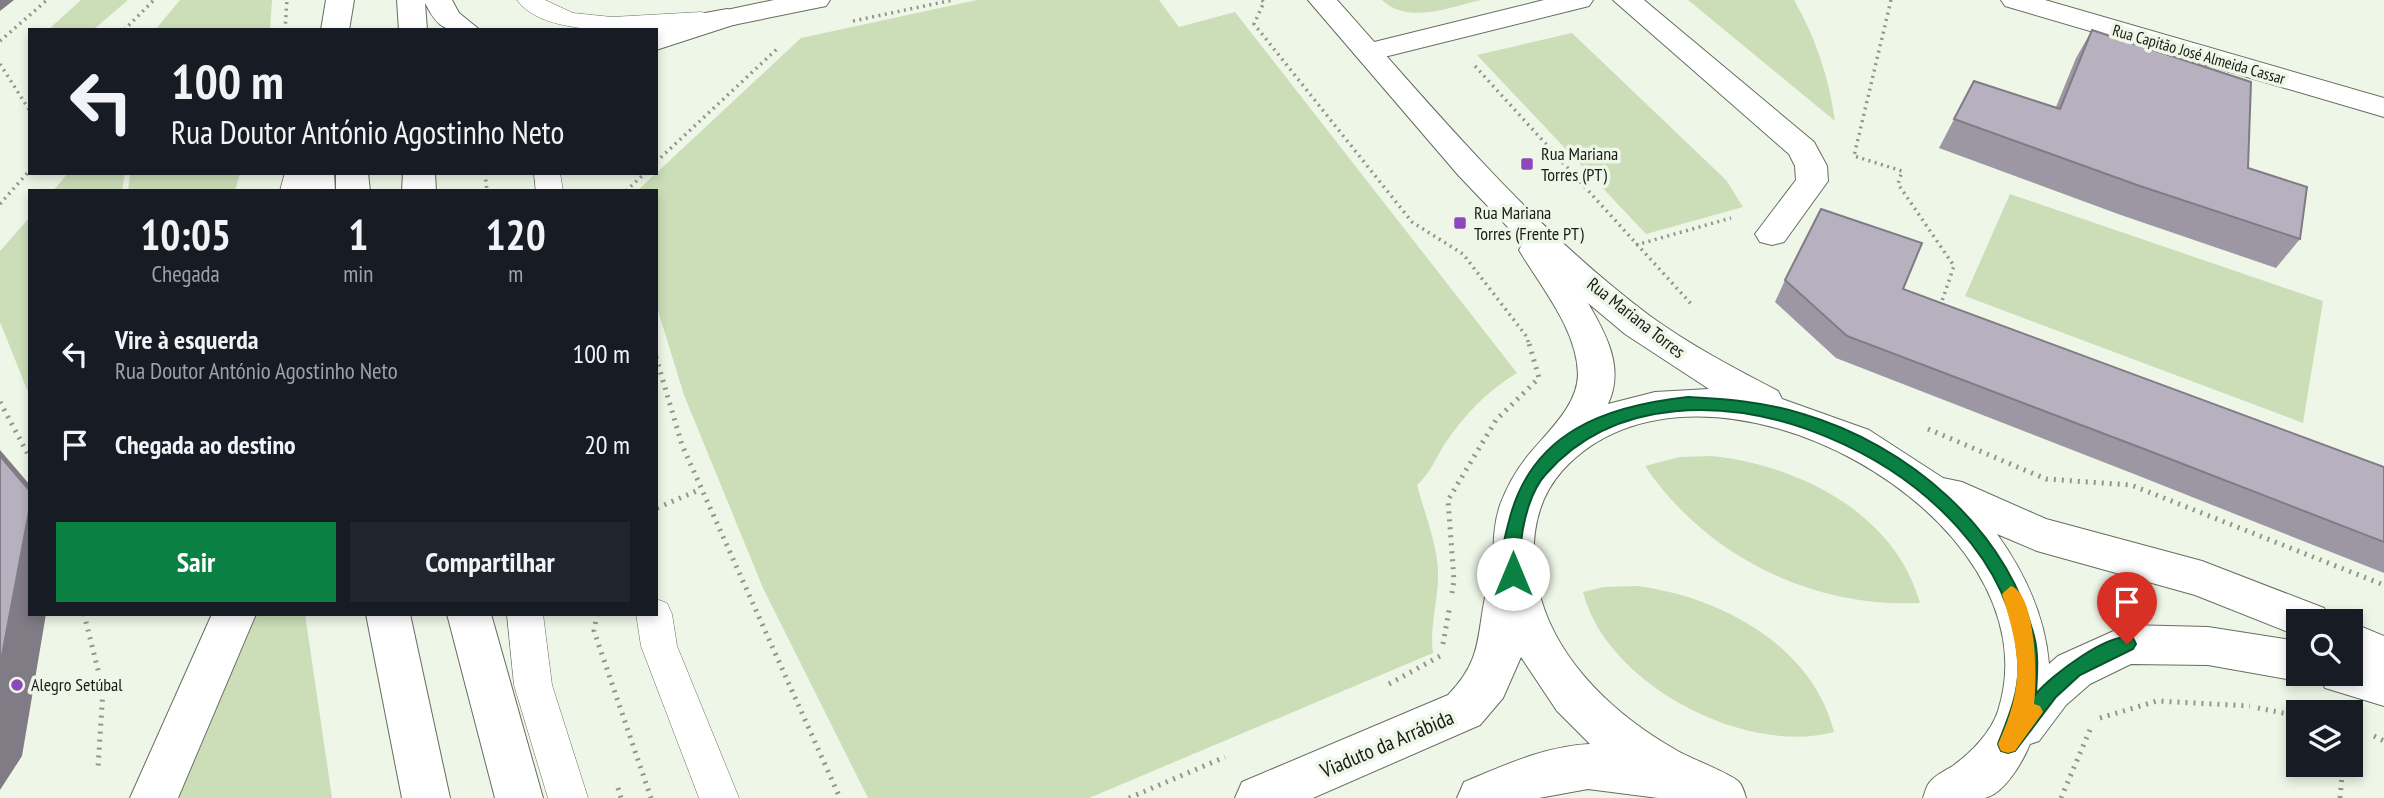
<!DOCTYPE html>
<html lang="pt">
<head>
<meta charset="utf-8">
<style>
  body { margin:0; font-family:"PT Sans Narrow",sans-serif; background:#20242c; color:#f1f3f6; height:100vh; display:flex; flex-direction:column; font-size:26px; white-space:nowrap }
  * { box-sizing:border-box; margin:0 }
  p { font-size:23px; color:#9ea1a6 }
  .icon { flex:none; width:38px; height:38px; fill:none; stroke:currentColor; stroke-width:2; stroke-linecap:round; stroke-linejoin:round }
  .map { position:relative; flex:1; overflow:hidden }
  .sheet { position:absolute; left:28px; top:189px; width:630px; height:427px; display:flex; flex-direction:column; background:#171b24; border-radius:0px; box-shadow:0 4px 10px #0003 }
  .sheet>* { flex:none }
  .top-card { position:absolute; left:28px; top:28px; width:630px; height:147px; border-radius:0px; box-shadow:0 4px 10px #0003; background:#171b24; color:#f1f3f6; overflow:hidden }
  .buttons { position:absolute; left:2286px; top:609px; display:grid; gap:14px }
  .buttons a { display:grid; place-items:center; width:77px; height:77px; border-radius:0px; background:#171b24; box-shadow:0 4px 10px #0003; font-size:35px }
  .pin { position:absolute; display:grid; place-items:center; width:60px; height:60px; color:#fff; margin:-72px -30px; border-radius:50% 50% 50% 0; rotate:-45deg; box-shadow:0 0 7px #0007 }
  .pin .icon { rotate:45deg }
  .me { position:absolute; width:77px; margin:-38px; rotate:0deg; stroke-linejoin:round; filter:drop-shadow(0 0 5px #0008) }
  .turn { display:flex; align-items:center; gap:24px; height:147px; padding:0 28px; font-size:32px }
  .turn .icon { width:91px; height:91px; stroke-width:2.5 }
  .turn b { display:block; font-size:49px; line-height:60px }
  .eta { display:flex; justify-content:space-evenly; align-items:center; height:119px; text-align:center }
  .eta b { font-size:42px; font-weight:700; line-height:49px }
  .primary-button { display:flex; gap:14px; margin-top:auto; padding:14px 28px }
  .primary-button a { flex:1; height:80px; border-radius:0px; background:#0b8043; color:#fff; font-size:28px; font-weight:700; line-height:80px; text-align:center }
  .primary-button a+a { background:#20242c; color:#f1f3f6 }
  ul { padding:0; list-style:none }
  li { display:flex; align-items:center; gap:21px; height:91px; padding:0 28px }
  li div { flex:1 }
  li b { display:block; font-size:26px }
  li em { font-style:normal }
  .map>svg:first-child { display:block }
  .green { fill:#cbdeb8 }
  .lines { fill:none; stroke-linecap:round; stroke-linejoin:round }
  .service-casing { stroke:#666d60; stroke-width:1 }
  .minor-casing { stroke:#666d60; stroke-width:2 }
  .tertiary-casing { stroke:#666d60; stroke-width:2 }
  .primary-casing { stroke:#666d60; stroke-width:2 }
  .path-far1 { stroke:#91968c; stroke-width:3.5; stroke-dasharray:2 4.5; stroke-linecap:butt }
  .path { stroke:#91968c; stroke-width:5; stroke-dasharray:2 6; stroke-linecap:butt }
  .service { fill:#fff; fill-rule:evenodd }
  .minor { fill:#fff; fill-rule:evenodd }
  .tertiary { fill:#fff; fill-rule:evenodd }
  .primary { fill:#fff; fill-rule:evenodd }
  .wall { fill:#9d97a3 }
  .shaded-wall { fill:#807b85 }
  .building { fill:#b7b0be; stroke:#807b85; stroke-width:2 }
  .route { fill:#0b8043; stroke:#07532c; stroke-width:2 }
  .slow { fill:#f59e0b }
  .poi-dot { fill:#8d48bb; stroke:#eef6e7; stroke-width:2.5 }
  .labels { text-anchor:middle; stroke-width:7; stroke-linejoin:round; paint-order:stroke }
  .far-street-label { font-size:16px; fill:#191c17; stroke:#eef6e7 }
  .poi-label { font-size:18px; fill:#191c17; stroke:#eef6e7; text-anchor:start }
  .street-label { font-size:18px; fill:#191c17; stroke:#eef6e7 }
  .near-street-label { font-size:21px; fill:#191c17; stroke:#eef6e7 }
</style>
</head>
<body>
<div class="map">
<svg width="2384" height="798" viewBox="0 0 2384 798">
  <rect width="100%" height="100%" fill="#eef6e7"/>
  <!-- green -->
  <path class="green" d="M 81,0 L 128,0 L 93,30 L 48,30 Z
    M 180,0 L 272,0 L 270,30 L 155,30 Z
    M 977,0 L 1159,0 L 1179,27 L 1235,12 L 1517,373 C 1487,391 1464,415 1444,445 C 1435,460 1430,473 1417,485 C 1424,512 1437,543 1438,571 C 1439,599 1429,627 1433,653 L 1089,798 L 868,798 L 763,588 L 684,395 L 656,304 L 656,191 L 637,191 L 801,38 Z
    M 1382,0 L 1481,0 C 1450,7 1408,25 1382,0 Z
    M 1688,0 L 1794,0 C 1816,38 1829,78 1835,121 Z
    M 1572,33 L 1726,180 L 1743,207 L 1646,234 L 1477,55 Z
    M 68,173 L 125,173 L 122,191 L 53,191 Z
    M 130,173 L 240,173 L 235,191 L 128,191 Z
    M 2010,194 L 2323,301 L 2303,423 L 1965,296 Z
    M 30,217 L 30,397 L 0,322 L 0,251 Z
    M 1712,456 C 1798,465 1895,513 1920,603 C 1811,608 1706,556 1645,466 L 1680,457 Z
    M 1637,586 C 1718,596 1813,645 1834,732 C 1745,756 1606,684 1583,592 L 1604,587 Z
    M 257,614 L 305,614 L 332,798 L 179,798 Z"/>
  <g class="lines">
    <defs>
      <path id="service" d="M 517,0 L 545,0 L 573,13 L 612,17 L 701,12 L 709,14 L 713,19 L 709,24 L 701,26 C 657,29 546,42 517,0 Z
        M 285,173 L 311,173 L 307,191 L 280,191 Z
        M 534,173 L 560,173 L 563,191 L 536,191 Z
        M 656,599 L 667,603 L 672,614 L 677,646 L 739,798 L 699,798 L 641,646 L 636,614 L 656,614 Z
        M 507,614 L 543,614 L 552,685 L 588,798 L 548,798 L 514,685 Z"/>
      <path id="minor" d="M 1544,0 L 1593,0 L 1589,6 L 1368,61 L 1358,58 L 1353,52 L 1358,46 Z
        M 1613,0 L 1644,0 L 1814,142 L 1827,166 L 1828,181 L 1784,242 L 1772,245 L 1760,242 L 1755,234 L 1796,180 L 1795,166 L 1789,154 Z
        M 2001,0 L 2045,0 L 2384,98 L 2384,117 L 2005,6 Z"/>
      <path id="tertiary" d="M 774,0 L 830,0 L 826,6 L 733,25 L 656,50 L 656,31 L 717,12 Z
        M 1308,0 L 1337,0 C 1435,110 1531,227 1650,316 C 1690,345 1734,368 1778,391 L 1782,399 L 1869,430 L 1943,478 L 1962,482 L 2046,519 L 2202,561 L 2324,608 L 2330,621 L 2298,621 L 2298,636 L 2195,595 L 2037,551 L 1997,534 C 2025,573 2045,616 2049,664 L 2058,656 L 2127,625 L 2208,627 L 2298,641 L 2298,674 L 2314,675 L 2298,681 L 2208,665 L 2131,664 L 2090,684 L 2066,705 L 2039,741 L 2030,744 C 2023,761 2004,795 1984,798 C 1965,798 1942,798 1923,798 C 1925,793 1926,786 1930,782 C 1935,775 1947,770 1954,765 C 1972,752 1991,732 1998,711 C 2061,516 1700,318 1562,471 C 1531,506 1528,556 1541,599 C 1560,665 1618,717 1676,750 C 1689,758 1732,774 1739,782 C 1742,785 1745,794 1746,798 L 1658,798 L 1588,789 L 1539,798 L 1457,798 L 1464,782 C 1505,765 1546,746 1590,744 L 1557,711 L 1521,657 L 1503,698 L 1480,725 L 1313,798 L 1235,798 L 1242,782 L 1448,695 C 1484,658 1476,634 1487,588 C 1488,583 1492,579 1493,574 C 1494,550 1492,529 1500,505 C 1506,489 1515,472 1526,458 C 1544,435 1578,407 1578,374 C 1577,329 1541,287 1519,250 L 1523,243 L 1459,176 ZM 1588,303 L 1625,334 L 1709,389 L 1655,392 L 1608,404 C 1625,368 1606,334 1588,303 Z
        M 2350,622 L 2384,636 L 2384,706 L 2325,688 L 2318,674 L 2350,674 Z"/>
      <path id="primary" d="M 326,0 L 354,0 L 349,30 L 321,30 Z
        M 397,0 L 452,0 L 459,13 L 480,30 C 448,30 441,34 425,3 L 427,30 L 399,30 Z
        M 727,9 L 737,12 L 741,18 L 737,24 L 656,40 L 656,30 L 642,30 L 646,25 L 656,22 Z
        M 302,173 L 334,173 L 335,191 L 301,191 Z
        M 336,173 L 368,173 L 370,191 L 336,191 Z
        M 403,173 L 435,173 L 436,191 L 402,191 Z
        M 212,614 L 256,614 L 178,798 L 130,798 Z
        M 366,614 L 410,614 L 450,798 L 402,798 Z
        M 447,614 L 491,614 L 543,798 L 495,798 Z"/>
    </defs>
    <!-- service casing -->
    <use href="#service" class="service-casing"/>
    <!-- minor casing -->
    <use href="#minor" class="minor-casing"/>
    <!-- tertiary casing -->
    <use href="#tertiary" class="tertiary-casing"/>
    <!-- primary casing -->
    <use href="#primary" class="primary-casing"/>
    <!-- path-far1 -->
    <path class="path-far1" d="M 1262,0 L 1264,2 L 1254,24 L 1412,222 L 1463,254 L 1527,337 L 1529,345
      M 1891,0 L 1854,156 L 1902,171 L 1898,184 L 1954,266 L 1940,307
      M 853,21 L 953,0
      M 124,30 L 154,0
      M 285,30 L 287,0
      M 0,41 L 47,0
      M 0,64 L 30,111
      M 1475,66 L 1693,306
      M 656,162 L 778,48
      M 485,173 L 487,191
      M 626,191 L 645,173
      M 0,204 L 30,170
      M 1636,245 L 1731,218"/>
    <!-- path -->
    <path class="path" d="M 656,357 L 682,445 L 840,798
      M 0,402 L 30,458
      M 1928,429 L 2046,479 L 2131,485 L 2384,585
      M 657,508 L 701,489
      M 1452,593 L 1454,580 L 1448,500 L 1496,420 L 1539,378 L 1529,343
      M 84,614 L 103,690 L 98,768
      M 597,614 L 594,631 L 651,798
      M 1443,644 L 1450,605
      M 1389,684 L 1440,656
      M 2258,708 L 2298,716
      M 2100,718 L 2157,701 L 2250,706
      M 2374,736 L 2384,741
      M 618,788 L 621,798
      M 1129,798 L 1225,757
      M 2061,798 L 2092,725
      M 2340,798 L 2343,765"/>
    <!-- service -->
    <use href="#service" class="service"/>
    <!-- minor -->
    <use href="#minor" class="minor"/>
    <!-- tertiary -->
    <use href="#tertiary" class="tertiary"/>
    <!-- primary -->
    <use href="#primary" class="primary"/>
  </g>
  <!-- wall -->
  <path class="wall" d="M 2092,30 L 2248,168 L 2300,239 L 2276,268 L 2118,214 L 1939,148 L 1974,81 L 2056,107 L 2076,58 Z
    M 1785,280 L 1903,289 L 2384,467 L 2384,573 L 2134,474 L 1836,358 L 1775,302 Z"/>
  <!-- shaded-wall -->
  <path class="shaded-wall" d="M 0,0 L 14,0 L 0,11 Z
    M 0,450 L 30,485 L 30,491 L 0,456 Z
    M 30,506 L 30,614 L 46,614 L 22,756 L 0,790 L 0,666 Z"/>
  <!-- building -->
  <path class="building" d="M 2092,30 L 2251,82 L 2248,168 L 2307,187 L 2300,239 L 2137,185 L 1954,119 L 1974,81 L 2060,109 Z
    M 1821,209 L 1922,243 L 1903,289 L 2384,467 L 2384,542 L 2152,452 L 1847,336 L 1785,280 Z
    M 0,456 L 30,491 L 30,506 L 0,666 Z"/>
  <!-- route -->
  <path class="route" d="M 1688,397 C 1727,399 1765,402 1803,414 C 1908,445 2006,528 2034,636 C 2039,655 2037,675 2036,694 C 2050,676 2111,630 2133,638 L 2136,644 L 2133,649 L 2080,675 L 2056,697 L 2015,751 L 2008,753 L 2001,751 L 1998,744 C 2009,716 2021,689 2018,658 C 2006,469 1681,320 1546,474 C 1531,490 1523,521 1521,543 C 1520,555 1525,568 1519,579 L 1507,579 C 1498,563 1504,539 1509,521 C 1531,432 1605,406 1688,397 Z"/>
  <!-- slow -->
  <path class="slow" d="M 2011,586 C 2037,595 2037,680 2034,704 L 2040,706 L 2043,712 L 2015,751 L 2008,753 L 2001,751 L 1998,744 C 2025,684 2021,655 2002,594 Z"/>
  <!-- markers -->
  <g class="poi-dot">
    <rect x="1520" y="157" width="14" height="14" rx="3.5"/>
    <rect x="1453" y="216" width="14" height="14" rx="3.5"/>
    <circle cx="17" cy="685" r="7"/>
  </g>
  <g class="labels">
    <!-- far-street labels -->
    <g class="far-street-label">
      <text transform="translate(2199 54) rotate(16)" y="6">Rua Capitão José Almeida Cassar</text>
    </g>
    <!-- poi labels -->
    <g class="poi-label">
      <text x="1541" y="160">Rua Mariana<tspan x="1541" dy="21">Torres (PT)</tspan></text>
      <text x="1474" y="219">Rua Mariana<tspan x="1474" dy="21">Torres (Frente PT)</tspan></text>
      <text x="31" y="691">Alegro Setúbal</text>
    </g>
    <!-- street labels -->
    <g class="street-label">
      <text transform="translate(1636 318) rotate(38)" y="6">Rua Mariana Torres</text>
    </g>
    <!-- near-street labels -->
    <g class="near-street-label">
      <text transform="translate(1387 744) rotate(-23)" y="7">Viaduto da Arrábida</text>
    </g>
  </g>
</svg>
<div class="buttons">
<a><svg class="icon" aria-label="search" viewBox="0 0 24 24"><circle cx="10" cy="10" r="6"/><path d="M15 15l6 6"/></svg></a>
<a><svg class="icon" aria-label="layers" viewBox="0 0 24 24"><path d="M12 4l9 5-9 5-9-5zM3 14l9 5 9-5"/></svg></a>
</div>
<div class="pin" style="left:2127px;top:644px;background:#d93025"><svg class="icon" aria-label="arrive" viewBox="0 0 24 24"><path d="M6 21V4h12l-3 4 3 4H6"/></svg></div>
<svg class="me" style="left:1513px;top:574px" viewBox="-20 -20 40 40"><circle r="19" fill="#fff"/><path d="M0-13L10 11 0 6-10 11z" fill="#0b8043"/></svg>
<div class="top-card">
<div class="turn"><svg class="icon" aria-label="left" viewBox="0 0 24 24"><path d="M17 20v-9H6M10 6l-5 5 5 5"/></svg><div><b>100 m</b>Rua Doutor António Agostinho Neto</div></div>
</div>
<section class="sheet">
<div class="eta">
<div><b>10:05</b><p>Chegada</p></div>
<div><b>1</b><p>min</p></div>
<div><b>120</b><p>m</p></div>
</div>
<ul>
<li><svg class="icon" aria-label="left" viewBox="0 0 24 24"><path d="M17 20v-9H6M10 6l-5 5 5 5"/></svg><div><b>Vire à esquerda</b><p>Rua Doutor António Agostinho Neto</p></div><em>100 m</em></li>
<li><svg class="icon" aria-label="arrive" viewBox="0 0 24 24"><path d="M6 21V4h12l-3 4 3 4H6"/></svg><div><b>Chegada ao destino</b></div><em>20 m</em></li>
</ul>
<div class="primary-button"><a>Sair</a><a>Compartilhar</a></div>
</section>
</div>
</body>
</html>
